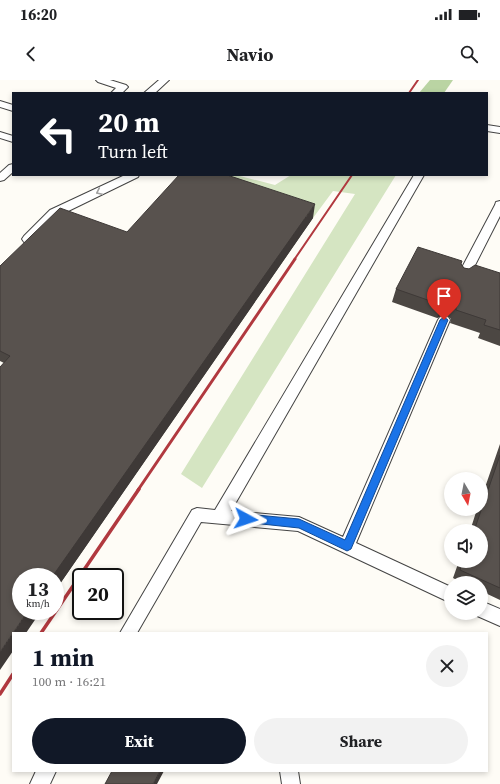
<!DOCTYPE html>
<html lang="en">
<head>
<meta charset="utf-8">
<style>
  body { margin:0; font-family:"Source Serif 4",serif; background:#f2f2f2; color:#202124; height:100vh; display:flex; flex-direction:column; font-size:15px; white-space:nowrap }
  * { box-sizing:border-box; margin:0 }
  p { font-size:13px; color:#757577 }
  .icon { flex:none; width:22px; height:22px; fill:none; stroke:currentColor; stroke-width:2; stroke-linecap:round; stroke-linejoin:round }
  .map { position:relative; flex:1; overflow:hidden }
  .sheet { position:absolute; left:12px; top:552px; width:476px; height:140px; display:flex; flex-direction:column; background:#fff; border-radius:0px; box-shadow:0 2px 6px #0003 }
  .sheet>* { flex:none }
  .guide { position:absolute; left:12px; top:12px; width:476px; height:84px; border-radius:0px; box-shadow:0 2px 6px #0003; background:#111827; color:#fff; overflow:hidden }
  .needle { width:26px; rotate:170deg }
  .controls { position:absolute; left:444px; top:392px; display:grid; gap:8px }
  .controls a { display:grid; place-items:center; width:44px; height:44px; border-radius:50%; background:#fff; box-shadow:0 2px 6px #0003; font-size:20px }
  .speed { position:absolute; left:12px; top:488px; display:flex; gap:8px; font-size:20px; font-weight:700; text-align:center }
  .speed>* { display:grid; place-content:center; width:52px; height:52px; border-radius:50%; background:#fff; box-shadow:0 2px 6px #0003; line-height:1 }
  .speed small { font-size:10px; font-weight:400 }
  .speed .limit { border:2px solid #111; border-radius:6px; background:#fff; color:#111 }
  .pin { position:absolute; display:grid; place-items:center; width:34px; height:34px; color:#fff; margin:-41px -17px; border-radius:50% 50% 50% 0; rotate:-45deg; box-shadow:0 0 4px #0007 }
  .pin .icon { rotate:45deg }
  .me { position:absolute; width:44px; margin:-22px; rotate:95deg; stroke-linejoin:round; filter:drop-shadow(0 0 3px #0008) }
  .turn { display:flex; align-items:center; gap:14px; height:84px; padding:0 20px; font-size:18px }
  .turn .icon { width:52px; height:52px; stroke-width:2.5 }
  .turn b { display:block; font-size:28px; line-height:34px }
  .round { display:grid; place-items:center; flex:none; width:42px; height:42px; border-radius:21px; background:#f2f2f2 }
  .overview { display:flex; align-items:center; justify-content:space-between; height:68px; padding:0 20px }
  h1 { font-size:24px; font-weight:700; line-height:30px; color:#111827 }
  .primary-button { display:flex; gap:8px; margin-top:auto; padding:8px 20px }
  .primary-button a { flex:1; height:46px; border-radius:24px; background:#111827; color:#fff; font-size:16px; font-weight:700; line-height:46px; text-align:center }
  .primary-button a+a { background:#f2f2f2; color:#202124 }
  .status { display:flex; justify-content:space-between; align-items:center; height:28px; padding:0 20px; background:#fff; direction:ltr }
  .status svg { height:11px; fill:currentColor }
  header { display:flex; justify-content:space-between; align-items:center; height:52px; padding:0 20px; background:#fff; font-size:18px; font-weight:700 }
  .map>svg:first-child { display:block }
  .green { fill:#d5e5c2 }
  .forest { fill:#bad4a3 }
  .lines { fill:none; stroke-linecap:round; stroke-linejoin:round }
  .service-casing { stroke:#444; stroke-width:2 }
  .service { fill:#fff; fill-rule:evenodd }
  .rail-far2 { stroke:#b1393f; stroke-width:2 }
  .rail-far1 { stroke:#b1393f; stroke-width:3 }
  .rail { stroke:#b1393f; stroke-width:3.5 }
  .wall { fill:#4c4743 }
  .shaded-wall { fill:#3e3937 }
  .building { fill:#58524e; stroke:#3e3937 }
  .oneway { stroke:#a0a0a0 }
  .route { fill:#1a73e8; stroke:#114b97 }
</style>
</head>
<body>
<div class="status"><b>16:20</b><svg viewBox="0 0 49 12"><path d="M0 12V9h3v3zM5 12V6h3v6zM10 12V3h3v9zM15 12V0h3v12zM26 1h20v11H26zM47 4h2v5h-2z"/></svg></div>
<header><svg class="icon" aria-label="back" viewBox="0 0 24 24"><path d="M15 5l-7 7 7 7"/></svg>Navio<svg class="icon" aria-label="search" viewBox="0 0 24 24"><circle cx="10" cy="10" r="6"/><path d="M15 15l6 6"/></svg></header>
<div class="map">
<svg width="500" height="704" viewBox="0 0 500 704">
  <rect width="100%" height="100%" fill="#fefcf6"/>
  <!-- green -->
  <path class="green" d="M 198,95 L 236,95 L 275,105 L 291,95 L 396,95 L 202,408 L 181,394 L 355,114 L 333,111 L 313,138 L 191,97 Z"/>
  <!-- forest -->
  <path class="forest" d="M 430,0 L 453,0 L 444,13 L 419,13 Z"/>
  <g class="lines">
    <defs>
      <path id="service" d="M 96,0 L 110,0 L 126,5 L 128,7 L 122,13 L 111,13 L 116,8 L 98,2 Z
        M 159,0 L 169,0 L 155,13 L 144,13 Z
        M 0,21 L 13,25 L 13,31 L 0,27 Z
        M 487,45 L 500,47 L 500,53 L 487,51 Z
        M 0,52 L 13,56 L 13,62 L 0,58 Z
        M 13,84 L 13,92 L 4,100 L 0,101 L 0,93 L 9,85 Z
        M 125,95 L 139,95 L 138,97 L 58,136 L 32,162 L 24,162 L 22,159 L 24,156 L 50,130 Z
        M 414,95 L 424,95 L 231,431 L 299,437 L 343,457 L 438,240 L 440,237 L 444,235 L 448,237 L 450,240 L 356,463 L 451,507 L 451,523 L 298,451 L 201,442 L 137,553 L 120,553 L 192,430 L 197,428 L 215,430 Z
        M 500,121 L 500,136 L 469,197 L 467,200 L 463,201 L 459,200 L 457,197 L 495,125 L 496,122 Z
        M 481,521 L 500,529 L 500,546 L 475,535 L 474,533 L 481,533 Z
        M 36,691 L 56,691 L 50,704 L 30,704 Z
        M 280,691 L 298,691 L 300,704 L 282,704 Z"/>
    </defs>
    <!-- service casing -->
    <use href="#service" class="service-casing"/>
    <!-- service -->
    <use href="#service" class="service"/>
    <!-- rail-far2 -->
    <path class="rail-far2" d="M 409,13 L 418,0
      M 294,180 L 352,95"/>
    <!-- rail-far1 -->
    <path class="rail-far1" d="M 138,410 L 295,179"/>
    <!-- rail -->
    <path class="rail" d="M 41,553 L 139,409
      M 0,614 L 13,594"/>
  </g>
  <!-- wall -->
  <path class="wall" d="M 313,138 L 55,511 L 55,497 L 4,283 L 0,281 L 0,186 L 127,152 Z
    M 461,184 L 464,188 L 500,193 L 500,266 L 478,258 L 480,253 L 450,243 L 451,239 L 445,234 L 437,238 L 392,222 L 396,209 Z
    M 500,364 L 500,520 L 481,511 L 481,503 L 463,503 L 453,498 L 459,481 L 481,481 L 481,451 L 470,451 L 477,429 L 481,429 L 481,419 Z"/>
  <!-- shaded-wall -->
  <path class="shaded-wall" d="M 315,124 L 313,138 L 55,511 L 55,497 L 52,497 Z
    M 450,220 L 445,234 L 437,238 L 442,225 Z
    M 28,531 L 41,531 L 26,553 L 13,553 Z
    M 13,553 L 13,571 L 0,590 L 0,572 Z
    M 160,691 L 164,691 L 157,704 L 153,704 Z"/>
  <!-- building -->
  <path class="building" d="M 179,95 L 227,95 L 315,124 L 52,497 L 21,497 L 21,531 L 28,531 L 0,572 L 0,287 L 10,276 L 0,271 L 0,186 L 60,128 L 127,152 Z
    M 418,167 L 462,181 L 461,184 L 464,188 L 469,189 L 475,185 L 500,193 L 500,250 L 484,245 L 486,240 L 456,230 L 456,226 L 450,220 L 442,225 L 396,209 Z
    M 500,375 L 500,508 L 460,490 L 463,481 L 481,481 L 481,451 L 474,451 Z
    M 112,691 L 160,691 L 153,704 L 105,704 Z"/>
  <!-- one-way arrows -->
  <defs><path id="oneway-chevron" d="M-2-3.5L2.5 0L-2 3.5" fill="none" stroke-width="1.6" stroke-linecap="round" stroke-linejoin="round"/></defs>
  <use class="oneway" href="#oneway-chevron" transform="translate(99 112) rotate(155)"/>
  <!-- route -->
  <path class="route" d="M 444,237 L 448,240 L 351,469 L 347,471 L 343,469 L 299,448 L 243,442 L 241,439 L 243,436 L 246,434 L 299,439 L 345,460 L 440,240 Z"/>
</svg>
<div class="controls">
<a><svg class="needle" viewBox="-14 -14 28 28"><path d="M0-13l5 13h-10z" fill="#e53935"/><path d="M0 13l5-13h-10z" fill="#757577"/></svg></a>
<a><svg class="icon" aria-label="sound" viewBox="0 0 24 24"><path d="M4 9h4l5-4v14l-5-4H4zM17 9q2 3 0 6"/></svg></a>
<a><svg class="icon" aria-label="layers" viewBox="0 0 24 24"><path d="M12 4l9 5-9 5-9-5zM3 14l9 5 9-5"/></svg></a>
</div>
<div class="speed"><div>13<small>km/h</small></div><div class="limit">20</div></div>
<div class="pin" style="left:444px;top:240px;background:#d93025"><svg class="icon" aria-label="arrive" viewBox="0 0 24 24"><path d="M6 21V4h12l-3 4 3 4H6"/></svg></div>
<svg class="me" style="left:246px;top:439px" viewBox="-20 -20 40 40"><path d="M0-17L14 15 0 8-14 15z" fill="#1a73e8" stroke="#fff" stroke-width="4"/></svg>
<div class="guide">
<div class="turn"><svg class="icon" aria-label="left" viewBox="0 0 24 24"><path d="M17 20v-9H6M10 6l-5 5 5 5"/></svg><div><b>20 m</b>Turn left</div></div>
</div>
<section class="sheet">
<div class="overview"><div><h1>1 min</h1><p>100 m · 16:21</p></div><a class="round"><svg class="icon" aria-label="close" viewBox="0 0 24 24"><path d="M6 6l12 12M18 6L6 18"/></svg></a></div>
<div class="primary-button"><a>Exit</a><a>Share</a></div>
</section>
</div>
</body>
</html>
